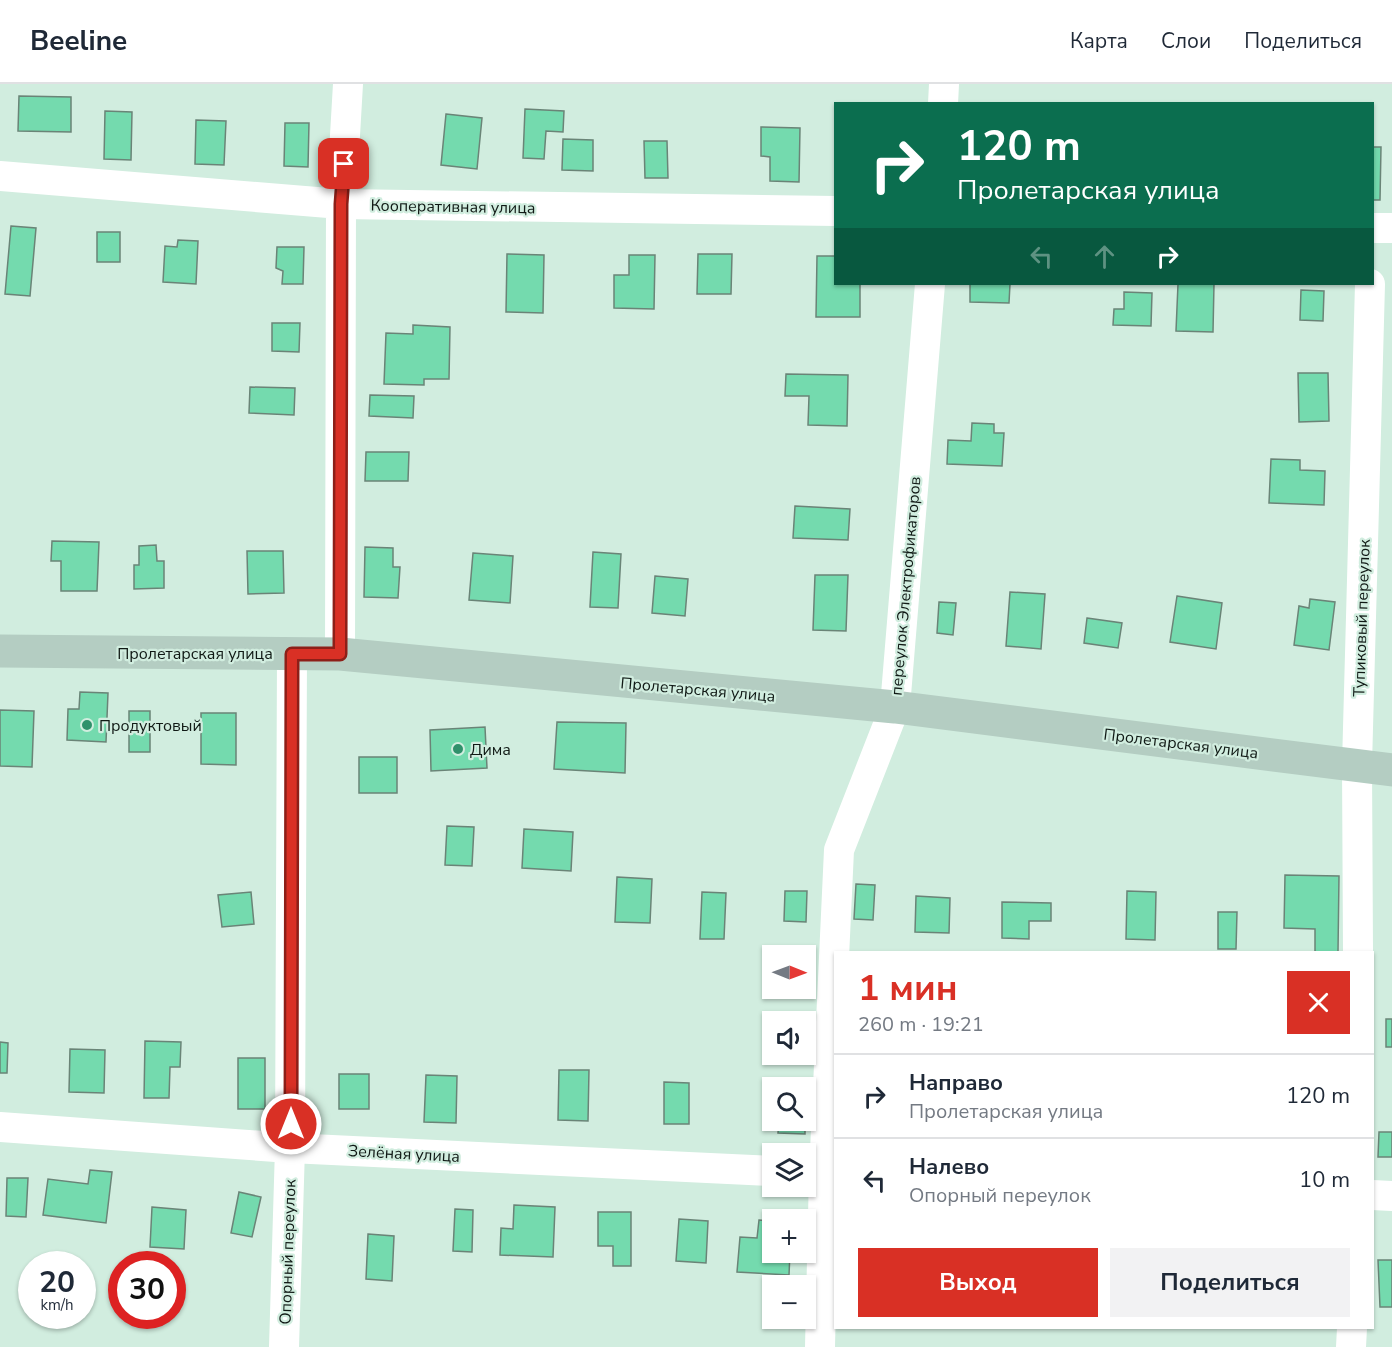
<!DOCTYPE html>
<html lang="ru">
<head>
<meta charset="utf-8">
<style>
  body { margin:0; font-family:"Nunito Sans",sans-serif; background:#f2f2f3; color:#1f2937; height:100vh; display:flex; flex-direction:column; font-size:22px; white-space:nowrap }
  * { box-sizing:border-box; margin:0 }
  p { font-size:20px; color:#747a83 }
  .icon { flex:none; width:33px; height:33px; fill:none; stroke:currentColor; stroke-width:2; stroke-linecap:round; stroke-linejoin:round }
  .map { position:relative; flex:1; overflow:hidden }
  .side { position:absolute; left:834px; top:867px; width:540px; height:378px; display:flex; flex-direction:column; background:#fff; border-radius:0px; box-shadow:0 2px 4px #0004 }
  .side>* { flex:none }
  .guide { position:absolute; left:834px; top:18px; width:540px; height:183px; border-radius:0px; box-shadow:0 2px 4px #0004; background:#0b6e4f; color:#fff; overflow:hidden }
  .needle { width:39px; rotate:91deg }
  .buttons { position:absolute; left:762px; top:861px; display:grid; gap:12px }
  .buttons a { display:grid; place-items:center; width:54px; height:54px; border-radius:0px; background:#fff; box-shadow:0 2px 4px #0004; font-size:30px }
  .speed { position:absolute; left:18px; top:1167px; display:flex; gap:12px; font-size:30px; font-weight:700; text-align:center }
  .speed>* { display:grid; place-content:center; width:78px; height:78px; border-radius:50%; background:#fff; box-shadow:0 2px 4px #0004; line-height:1 }
  .speed small { font-size:15px; font-weight:400 }
  .speed .limit { border:9px solid #d22; background:#fff; color:#111 }
  .pin { position:absolute; display:grid; place-items:center; width:51px; height:51px; color:#fff; margin:-26px; border-radius:12px; box-shadow:0 3px 9px #0006 }
  .me { position:absolute; width:66px; margin:-33px; rotate:0deg; stroke-linejoin:round; filter:drop-shadow(0 0 4px #0008) }
  .turn { display:flex; align-items:center; gap:21px; height:126px; padding:0 24px; font-size:27px }
  .turn .icon { width:78px; height:78px; stroke-width:2.5 }
  .turn b { display:block; font-size:42px; line-height:51px }
  .lanes { display:flex; align-items:center; height:57px; padding:0 24px; background:#0003; justify-content:center; gap:30px; direction:ltr }
  .lanes .off { opacity:.35 }
  .round { display:grid; place-items:center; flex:none; width:63px; height:63px; border-radius:0px; background:#f2f2f3 }
  .headline { display:flex; align-items:center; justify-content:space-between; height:102px; padding:0 24px }
  h1 { font-size:36px; font-weight:700; line-height:45px; color:#d93025 }
  .primary-button { display:flex; gap:12px; margin-top:auto; padding:12px 24px }
  .primary-button a { flex:1; height:69px; border-radius:0px; background:#d93025; color:#fff; font-size:24px; font-weight:700; line-height:69px; text-align:center }
  .primary-button a+a { background:#f2f2f3; color:#1f2937 }
  ul { padding:0; list-style:none }
  li { display:flex; align-items:center; gap:18px; height:84px; padding:0 24px; border-top:2px solid #e0e1e3 }
  li div { flex:1 }
  li b { display:block; font-size:22px }
  li em { font-style:normal }
  header { display:flex; align-items:center; gap:36px; box-sizing:border-box; height:84px; padding:0 30px; background:#fff; border-bottom:2px solid #e0e1e3 }
  header strong { font-size:28px }
  nav { display:flex; gap:33px; margin-inline-start:auto; font-size:21px }
  .map>svg:first-child { display:block }
  .building { fill:#74daae; stroke:#6a8477; stroke-width:1.5 }
  .lines { fill:none; stroke-linecap:round; stroke-linejoin:round }
  .street { stroke:#fff; stroke-width:30 }
  .secondary { stroke:#b4cdc2; stroke-width:33 }
  .route-casing { stroke:#8d1f18; stroke-width:15 }
  .route { stroke:#d93025; stroke-width:10 }
  .poi-dot { fill:#2f916b; stroke:#d1eddf; stroke-width:2 }
  .labels { text-anchor:middle; stroke-width:4.5; stroke-linejoin:round; paint-order:stroke }
  .street-label { font-size:16px; fill:#101915; stroke:#d1eddf }
  .poi-label { font-size:16px; fill:#101915; stroke:#d1eddf; text-anchor:start }
</style>
</head>
<body>
<header>
<strong>Beeline</strong>
<nav><a>Карта</a><a>Слои</a><a>Поделиться</a></nav>
</header>
<div class="map">
<svg width="1392" height="1263" viewBox="0 0 1392 1263">
  <rect width="100%" height="100%" fill="#d1eddf"/>
  <!-- building -->
  <path class="building" d="M 19,12 L 71,13 L 71,48 L 18,47 Z
    M 525,25 L 564,27 L 563,48 L 546,47 L 544,75 L 523,74 Z
    M 105,27 L 132,28 L 131,76 L 104,75 Z
    M 446,30 L 482,34 L 477,85 L 441,81 Z
    M 196,36 L 226,37 L 224,81 L 195,80 Z
    M 285,39 L 309,39 L 308,83 L 284,82 Z
    M 761,43 L 800,44 L 799,98 L 770,97 L 770,73 L 761,72 Z
    M 563,55 L 593,56 L 593,87 L 562,86 Z
    M 644,57 L 667,57 L 668,94 L 645,94 Z
    M 1372,63 L 1381,63 L 1380,116 L 1372,116 Z
    M 11,142 L 36,144 L 30,212 L 5,210 Z
    M 97,148 L 120,148 L 120,178 L 97,178 Z
    M 178,156 L 198,157 L 196,200 L 163,198 L 165,162 L 177,163 Z
    M 277,163 L 304,163 L 303,200 L 282,200 L 283,187 L 276,184 Z
    M 507,170 L 544,171 L 543,229 L 506,228 Z
    M 698,170 L 732,170 L 731,210 L 697,210 Z
    M 629,171 L 655,171 L 654,225 L 614,224 L 614,191 L 629,191 Z
    M 817,172 L 836,172 L 836,200 L 860,200 L 860,233 L 816,233 Z
    M 970,200 L 1010,200 L 1009,219 L 970,218 Z
    M 1178,200 L 1214,200 L 1213,248 L 1176,247 Z
    M 1301,206 L 1324,207 L 1323,237 L 1300,236 Z
    M 1124,208 L 1152,209 L 1151,242 L 1113,241 L 1114,225 L 1124,225 Z
    M 272,239 L 300,239 L 299,268 L 272,267 Z
    M 413,241 L 450,243 L 449,295 L 424,295 L 424,301 L 384,300 L 386,249 L 413,250 Z
    M 1298,289 L 1328,289 L 1329,337 L 1299,338 Z
    M 786,290 L 848,291 L 847,342 L 808,341 L 809,312 L 785,312 Z
    M 250,303 L 295,304 L 294,331 L 249,329 Z
    M 370,311 L 414,312 L 413,334 L 369,332 Z
    M 972,339 L 994,340 L 994,349 L 1004,349 L 1002,382 L 947,380 L 948,356 L 971,357 Z
    M 366,368 L 409,368 L 408,397 L 365,397 Z
    M 1271,375 L 1300,376 L 1300,386 L 1325,387 L 1324,421 L 1269,419 Z
    M 795,422 L 850,425 L 848,456 L 793,454 Z
    M 52,457 L 99,458 L 97,507 L 61,507 L 61,477 L 51,477 Z
    M 156,461 L 157,477 L 164,477 L 164,504 L 134,505 L 134,481 L 139,481 L 139,462 Z
    M 365,463 L 393,464 L 393,483 L 400,483 L 398,514 L 364,513 Z
    M 247,467 L 283,467 L 284,509 L 248,510 Z
    M 593,468 L 621,470 L 618,524 L 590,523 Z
    M 473,469 L 513,472 L 510,519 L 469,516 Z
    M 815,491 L 848,491 L 846,547 L 813,546 Z
    M 655,492 L 688,495 L 685,532 L 652,529 Z
    M 1010,508 L 1045,510 L 1041,565 L 1006,562 Z
    M 1177,512 L 1222,519 L 1216,565 L 1170,558 Z
    M 1310,515 L 1335,518 L 1329,566 L 1294,561 L 1299,522 L 1309,524 Z
    M 939,518 L 956,519 L 953,551 L 937,549 Z
    M 1087,534 L 1122,539 L 1118,564 L 1084,559 Z
    M 80,608 L 108,609 L 106,658 L 67,656 L 68,625 L 79,625 Z
    M 0,626 L 34,627 L 32,683 L 0,682 Z
    M 129,627 L 150,627 L 150,668 L 129,668 Z
    M 201,629 L 236,629 L 236,681 L 201,680 Z
    M 557,638 L 626,639 L 625,689 L 554,685 Z
    M 485,643 L 487,684 L 431,687 L 430,646 Z
    M 359,673 L 397,673 L 397,709 L 359,709 Z
    M 447,742 L 474,743 L 472,782 L 445,781 Z
    M 524,745 L 573,748 L 571,787 L 522,784 Z
    M 1285,791 L 1339,792 L 1338,868 L 1315,868 L 1315,845 L 1284,844 Z
    M 617,793 L 652,795 L 650,839 L 615,838 Z
    M 856,800 L 875,801 L 873,836 L 854,835 Z
    M 785,807 L 807,807 L 806,838 L 784,837 Z
    M 1127,807 L 1156,808 L 1155,856 L 1126,855 Z
    M 251,808 L 254,840 L 222,843 L 218,811 Z
    M 702,808 L 726,809 L 724,855 L 700,855 Z
    M 916,812 L 950,814 L 949,849 L 915,848 Z
    M 1002,818 L 1051,819 L 1051,837 L 1029,837 L 1029,855 L 1002,854 Z
    M 1218,828 L 1237,828 L 1236,865 L 1218,865 Z
    M 1386,935 L 1392,935 L 1392,963 L 1386,963 Z
    M 145,957 L 181,958 L 180,983 L 170,983 L 169,1014 L 144,1014 Z
    M 0,958 L 8,959 L 7,989 L 0,989 Z
    M 70,965 L 105,966 L 104,1009 L 69,1008 Z
    M 238,974 L 265,974 L 265,1025 L 238,1025 Z
    M 559,986 L 589,986 L 588,1037 L 558,1036 Z
    M 339,990 L 369,990 L 369,1025 L 339,1025 Z
    M 426,991 L 457,992 L 456,1039 L 424,1038 Z
    M 664,998 L 689,999 L 689,1040 L 664,1040 Z
    M 779,1036 L 805,1036 L 805,1050 L 778,1049 Z
    M 1379,1048 L 1392,1048 L 1392,1073 L 1378,1073 Z
    M 90,1086 L 112,1088 L 106,1139 L 43,1131 L 48,1095 L 88,1100 Z
    M 7,1094 L 28,1094 L 26,1133 L 6,1132 Z
    M 239,1108 L 261,1113 L 252,1153 L 231,1149 Z
    M 514,1121 L 555,1123 L 553,1173 L 500,1171 L 501,1144 L 513,1145 Z
    M 152,1123 L 186,1126 L 184,1165 L 150,1163 Z
    M 455,1125 L 473,1126 L 472,1168 L 453,1167 Z
    M 598,1128 L 631,1128 L 631,1182 L 613,1182 L 613,1162 L 598,1162 Z
    M 679,1135 L 708,1137 L 706,1179 L 676,1177 Z
    M 759,1136 L 772,1137 L 772,1168 L 790,1168 L 789,1191 L 737,1188 L 740,1153 L 757,1154 Z
    M 368,1150 L 394,1152 L 392,1197 L 366,1195 Z
    M 1378,1176 L 1392,1176 L 1392,1223 L 1380,1223 Z"/>
  <g class="lines">
    <!-- street -->
    <path class="street" d="M 943,20 L 944,0
      M 0,92 L 341,120 L 836,127
      M 1372,144 L 1392,144
      M 340,570 L 341,120 L 348,0
      M 1358,868 L 1357,681 L 1370,200
      M 0,1043 L 290,1064 L 772,1087
      M 1372,1111 L 1392,1112
      M 284,1263 L 290,1064 L 292,570
      M 820,1263 L 824,1089 L 839,766 L 895,623 L 930,200
      M 1351,1263 L 1352,1244"/>
    <!-- secondary -->
    <path class="secondary" d="M 0,567 L 340,570 L 895,623 L 1392,686"/>
  </g>
  <g class="lines">
    <defs>
      <path id="route" d="M 291,1040 L 292,570 L 340,570 L 341,120 L 344,80"/>
    </defs>
    <!-- route casing -->
    <use href="#route" class="route-casing"/>
    <!-- route -->
    <use href="#route" class="route"/>
  </g>
  <!-- markers -->
  <g class="poi-dot">
    <circle cx="87" cy="641" r="6"/>
    <circle cx="458" cy="665" r="6"/>
  </g>
  <g class="labels">
    <!-- street labels -->
    <g class="street-label">
      <text transform="translate(453 122) rotate(1)" y="6">Кооперативная улица</text>
      <text transform="translate(905 502) rotate(-85)" y="6">переулок Электрофикаторов</text>
      <text transform="translate(1361 534) rotate(-88)" y="6">Тупиковый переулок</text>
      <text x="195" y="575">Пролетарская улица</text>
      <text transform="translate(698 605) rotate(5)" y="6">Пролетарская улица</text>
      <text transform="translate(1181 659) rotate(7)" y="6">Пролетарская улица</text>
      <text transform="translate(404 1069) rotate(3)" y="6">Зелёная улица</text>
      <text transform="translate(287 1168) rotate(-88)" y="6">Опорный переулок</text>
    </g>
    <!-- poi labels -->
    <g class="poi-label">
      <text x="99" y="647">Продуктовый</text>
      <text x="470" y="671">Дима</text>
    </g>
  </g>
</svg>
<div class="buttons">
<a><svg class="needle" viewBox="-14 -14 28 28"><path d="M0-13l5 13h-10z" fill="#e53935"/><path d="M0 13l5-13h-10z" fill="#747a83"/></svg></a>
<a><svg class="icon" aria-label="sound" viewBox="0 0 24 24"><path d="M4 9h4l5-4v14l-5-4H4zM17 9q2 3 0 6"/></svg></a>
<a><svg class="icon" aria-label="search" viewBox="0 0 24 24"><circle cx="10" cy="10" r="6"/><path d="M15 15l6 6"/></svg></a>
<a><svg class="icon" aria-label="layers" viewBox="0 0 24 24"><path d="M12 4l9 5-9 5-9-5zM3 14l9 5 9-5"/></svg></a>
<a>+</a>
<a>−</a>
</div>
<div class="speed"><div>20<small>km/h</small></div><div class="limit">30</div></div>
<div class="pin" style="left:344px;top:80px;background:#d93025"><svg class="icon" aria-label="arrive" viewBox="0 0 24 24"><path d="M6 21V4h12l-3 4 3 4H6"/></svg></div>
<svg class="me" style="left:291px;top:1040px" viewBox="-20 -20 40 40"><circle r="17" fill="#d93025" stroke="#fff" stroke-width="3"/><path d="M0-11L8 9 0 5-8 9z" fill="#fff"/></svg>
<div class="guide">
<div class="turn"><svg class="icon" aria-label="right" viewBox="0 0 24 24"><path d="M7 20v-9h11M14 6l5 5-5 5"/></svg><div><b>120 m</b>Пролетарская улица</div></div>
<div class="lanes"><svg class="icon off" aria-label="left" viewBox="0 0 24 24"><path d="M17 20v-9H6M10 6l-5 5 5 5"/></svg><svg class="icon off" aria-label="ahead" viewBox="0 0 24 24"><path d="M12 20V5M6 11l6-6 6 6"/></svg><svg class="icon" aria-label="right" viewBox="0 0 24 24"><path d="M7 20v-9h11M14 6l5 5-5 5"/></svg></div>
</div>
<section class="side">
<div class="headline"><div><h1>1 мин</h1><p>260 m · 19:21</p></div><a class="round" style="background:#d93025;color:#fff"><svg class="icon" aria-label="close" viewBox="0 0 24 24"><path d="M6 6l12 12M18 6L6 18"/></svg></a></div>
<ul>
<li><svg class="icon" aria-label="right" viewBox="0 0 24 24"><path d="M7 20v-9h11M14 6l5 5-5 5"/></svg><div><b>Направо</b><p>Пролетарская улица</p></div><em>120 m</em></li>
<li><svg class="icon" aria-label="left" viewBox="0 0 24 24"><path d="M17 20v-9H6M10 6l-5 5 5 5"/></svg><div><b>Налево</b><p>Опорный переулок</p></div><em>10 m</em></li>
</ul>
<div class="primary-button"><a>Выход</a><a>Поделиться</a></div>
</section>
</div>
</body>
</html>
